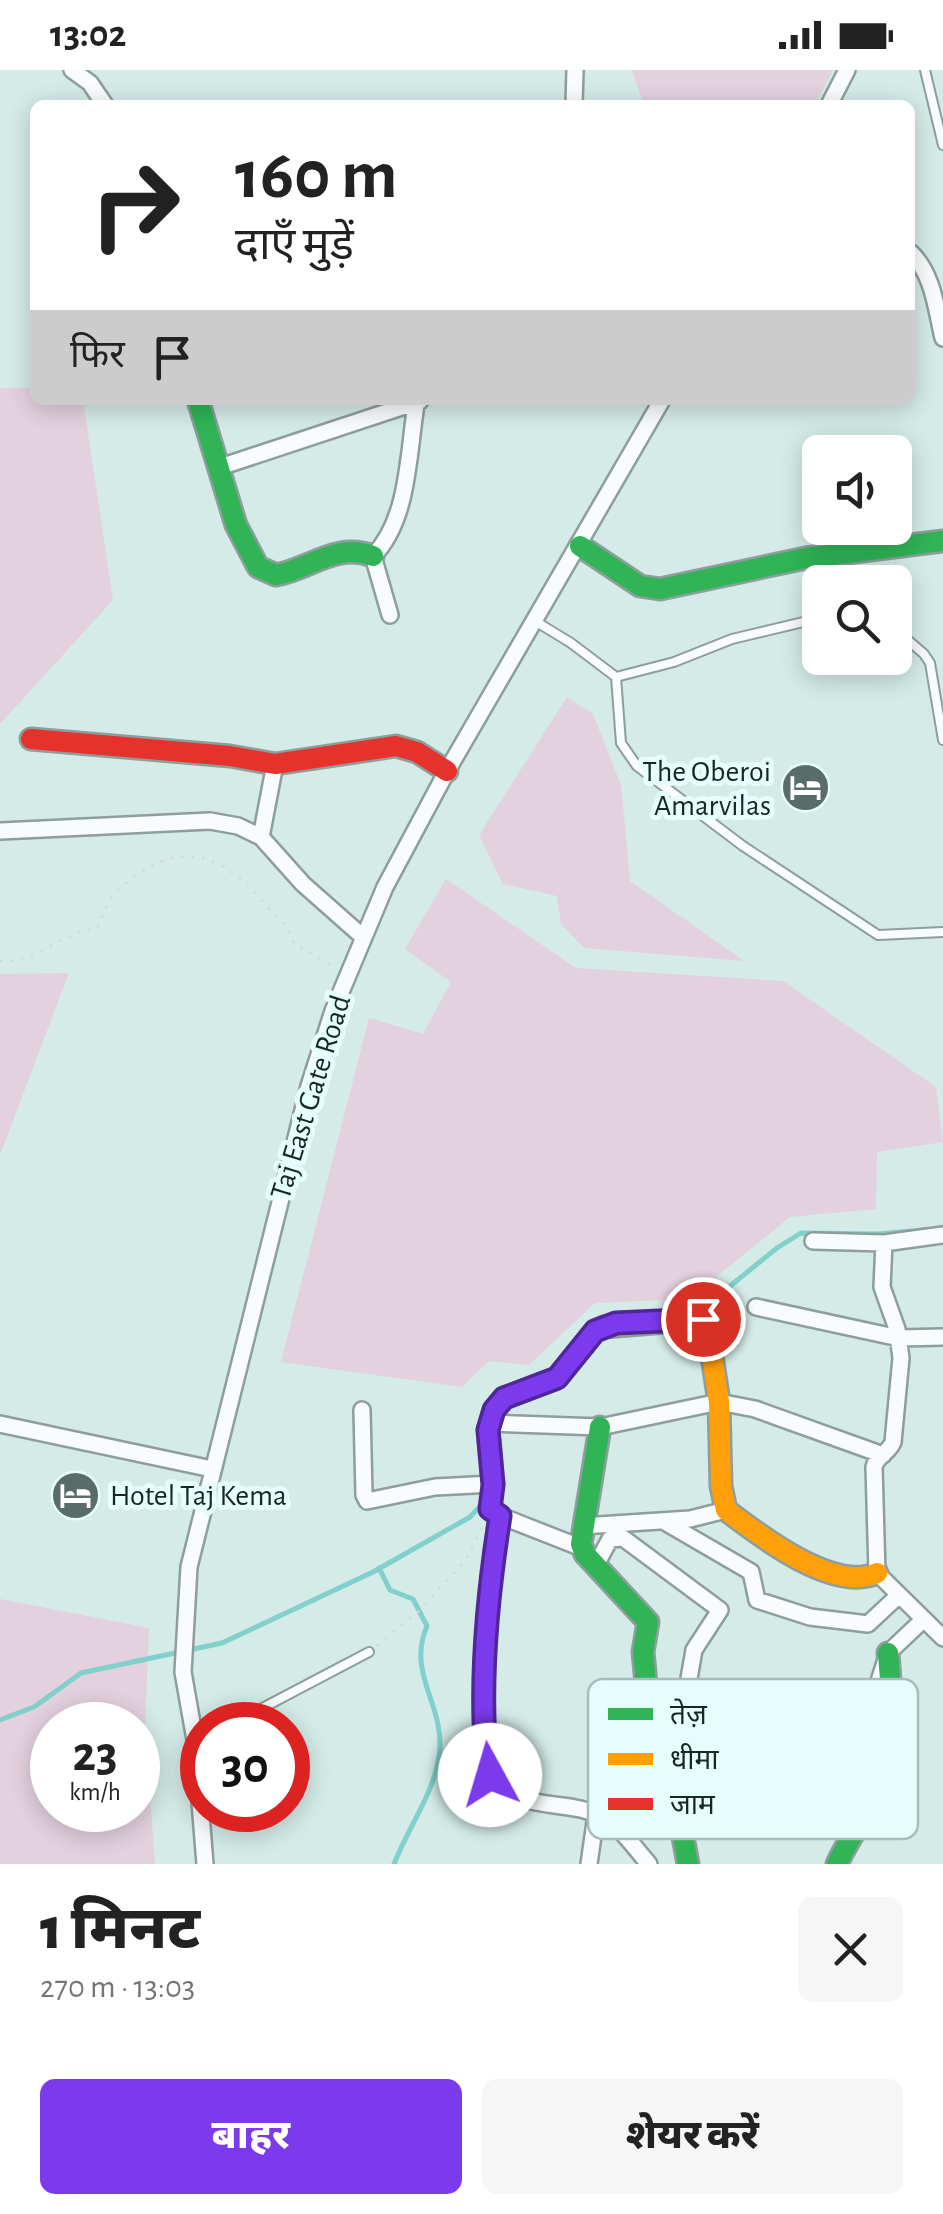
<!DOCTYPE html>
<html lang="hi">
<head>
<meta charset="utf-8">
<style>
  body { margin:0; font-family:"Alegreya Sans","Noto Sans Devanagari",sans-serif; background:#f6f6f6; color:#222; height:100vh; display:flex; flex-direction:column; font-size:38px; white-space:nowrap }
  * { box-sizing:border-box; margin:0 }
  p { font-size:32px; color:#767676 }
  .icon { flex:none; width:55px; height:55px; fill:none; stroke:currentColor; stroke-width:2; stroke-linecap:round; stroke-linejoin:round }
  .map { position:relative; height:1794px; overflow:hidden }
  .sheet { display:flex; flex-direction:column; background:#fff; flex:1 }
  .sheet>* { flex:none }
  .banner { position:absolute; left:30px; top:30px; width:885px; height:305px; border-radius:15px; box-shadow:0 5px 25px #0003; background:#fff; color:#222; overflow:hidden }
  .controls { position:absolute; left:802px; top:365px; display:grid; gap:20px }
  .controls a { display:grid; place-items:center; width:110px; height:110px; border-radius:15px; background:#fff; box-shadow:0 5px 25px #0003; font-size:50px }
  .speed { position:absolute; left:30px; top:1632px; display:flex; gap:20px; font-size:50px; font-weight:700; text-align:center }
  .speed>* { display:grid; place-content:center; width:130px; height:130px; border-radius:50%; background:#fff; box-shadow:0 5px 25px #0003; line-height:1 }
  .speed small { font-size:25px; font-weight:400 }
  .speed .limit { border:15px solid #d22; background:#fff; color:#111 }
  .pin { position:absolute; display:grid; place-items:center; width:85px; height:85px; color:#fff; margin:-42px; border:5px solid #fff; border-radius:50%; box-shadow:0 2px 10px #0007 }
  .me { position:absolute; width:110px; margin:-55px; rotate:354deg; stroke-linejoin:round; filter:drop-shadow(0 0 8px #0008) }
  .turn { display:flex; align-items:center; gap:35px; height:210px; padding:0 40px; font-size:45px }
  .turn .icon { width:130px; height:130px; stroke-width:2.5 }
  .turn b { display:block; font-size:70px; line-height:85px }
  .then { display:flex; align-items:center; height:95px; padding:0 40px; background:#0003; gap:20px; font-size:38px }
  .round { display:grid; place-items:center; flex:none; width:105px; height:105px; border-radius:15px; background:#f6f6f6 }
  .head { display:flex; align-items:center; justify-content:space-between; height:170px; padding:0 40px }
  h1 { font-size:60px; font-weight:800; line-height:75px }
  .button { display:flex; gap:20px; margin-top:auto; padding:20px 40px }
  .button a { flex:1; height:115px; border-radius:15px; background:#7c3aed; color:#fff; font-size:40px; font-weight:800; line-height:115px; text-align:center }
  .button a+a { background:#f6f6f6; color:#222 }
  .status { display:flex; justify-content:space-between; align-items:center; height:70px; padding:0 50px; background:#fff; direction:ltr }
  .status svg { height:28px; fill:currentColor }
  .map>svg:first-child { display:block }
  .green { fill:#e3d1de; fill-rule:evenodd }
  .lines { fill:none; stroke-linecap:round; stroke-linejoin:round }
  .stream { stroke:#81d0cb; stroke-width:5 }
  .lane-casing { stroke:#8d9e9c; stroke-width:12 }
  .street-casing { stroke:#8d9e9c; stroke-width:20 }
  .fast-casing { stroke:#8d9e9c; stroke-width:25 }
  .slow-casing { stroke:#8d9e9c; stroke-width:25 }
  .jam-casing { stroke:#8d9e9c; stroke-width:25 }
  .path { stroke:#d3dada; stroke-width:2.5; stroke-dasharray:2.5 8; stroke-linecap:butt }
  .lane { stroke:#f9fcfc; stroke-width:8 }
  .street { stroke:#f9fcfc; stroke-width:15 }
  .fast { stroke:#30b455; stroke-width:20 }
  .slow { stroke:#ff9f0a; stroke-width:20 }
  .jam { stroke:#e5322d; stroke-width:20 }
  .route-casing { stroke:#51269a; stroke-width:25 }
  .route { stroke:#7c3aed; stroke-width:18 }
  .labels { text-anchor:middle; stroke-width:10; stroke-linejoin:round; paint-order:stroke }
  .poi-label { font-size:30px; fill:#182726; stroke:#e5fdfb; text-anchor:end }
  .street-label { font-size:30px; fill:#182726; stroke:#e5fdfb }
  .key { fill:#e5fdfb; stroke:#a8bdbb; stroke-width:2.5 }
  .key-label { font-size:28px; fill:#182726 }
</style>
</head>
<body>
<div class="status"><b>13:02</b><svg viewBox="0 0 49 12"><path d="M0 12V9h3v3zM5 12V6h3v6zM10 12V3h3v9zM15 12V0h3v12zM26 1h20v11H26zM47 4h2v5h-2z"/></svg></div>
<div class="map">
<svg width="943" height="1794" viewBox="0 0 943 1794">
  <rect width="100%" height="100%" fill="#d4ebe8"/>
  <!-- green -->
  <path class="green" d="M 632,0 L 833,0 L 815,35 L 667,35 L 642,30 Z
    M 0,318 L 35,318 L 35,330 L 83,330 L 113,530 L 0,654 Z
    M 567,627 L 593,644 L 621,715 L 630,811 L 744,891 L 584,878 L 561,854 L 557,826 L 503,814 L 479,765 Z
    M 446,809 L 576,898 L 783,911 L 936,1017 L 943,1072 L 877,1082 L 876,1139 L 790,1147 L 689,1229 L 595,1233 L 529,1295 L 489,1291 L 462,1317 L 281,1292 L 369,948 L 423,964 L 451,912 L 405,879 Z
    M 69,903 L 0,1085 L 0,904 Z
    M 0,1529 L 149,1558 L 145,1659 L 155,1794 L 0,1794 ZM 138,1655 L 138,1740 L 52,1740 L 52,1655 Z"/>
  <g class="lines">
    <!-- stream -->
    <path class="stream" d="M 698,1242 L 777,1178 L 801,1163 L 877,1164 L 935,1159
      M 379,1498 L 390,1520 L 413,1529 L 427,1556 C 407,1602 442,1632 440,1678 C 437,1720 409,1755 394,1794
      M 0,1650 L 34,1637 L 81,1603 L 222,1573 L 373,1502 L 470,1447 L 484,1432 L 484,1418"/>
    <defs>
      <path id="lane" d="M 925,0 L 943,75
        M 535,551 L 571,573 L 616,607 L 621,673 L 637,696 L 743,776 L 878,865 L 943,862
        M 895,559 L 924,584 L 930,593 L 943,670
        M 616,607 L 674,592 L 732,569 L 820,548
        M 230,1655 L 369,1582"/>
      <path id="street" d="M 72,0 L 90,13 L 105,35
        M 574,35 L 575,0
        M 829,35 L 847,0
        M 910,182 C 933,203 936,238 943,268
        M 220,397 L 420,331
        M 390,545 L 373,486 C 409,450 408,383 416,335
        M 1,761 L 210,751 L 238,756 L 261,767 L 303,814 L 363,867
        M 261,767 L 275,694
        M 813,1171 L 884,1173 L 943,1165
        M 884,1173 L 882,1217 L 897,1259 L 901,1288 L 893,1372 C 889,1383 877,1385 874,1397 L 877,1503 L 943,1568
        M 756,1237 L 899,1268 L 943,1267
        M 362,1340 L 364,1425 L 367,1431 L 435,1417 L 493,1414 L 490,1439 L 493,1443 L 582,1478
        M 489,1353 L 600,1357 L 719,1332 L 755,1339 L 883,1385
        M 0,1354 L 212,1399
        M 500,1446 L 485,1560 L 487,1701 C 519,1748 566,1725 606,1749 C 622,1758 636,1780 649,1794
        M 665,1452 L 751,1502 L 757,1530 L 810,1547 L 868,1554 L 899,1525
        M 583,1456 L 690,1449 L 726,1440
        M 596,1495 L 610,1469 L 623,1468 L 720,1540 L 694,1580 L 687,1620 L 644,1620
        M 817,1745 L 842,1703 L 870,1639 L 888,1583 L 924,1549
        M 205,1794 L 195,1670 L 183,1602 L 189,1497 L 309,1016 L 333,941 L 385,817 L 447,701 L 662,330
        M 589,1794 L 596,1745"/>
      <path id="fast" d="M 198,330 L 236,455 L 258,497 L 276,505 C 310,499 336,472 373,486
        M 580,476 L 640,516 L 660,519 L 806,488 L 943,471
        M 600,1357 L 581,1474 L 585,1484 L 648,1552 L 643,1582 L 652,1677 L 680,1751 L 688,1794
        M 837,1794 C 849,1767 868,1744 880,1717 C 898,1675 891,1627 888,1583"/>
      <path id="slow" d="M 493,1414 L 488,1360 L 494,1340 L 504,1328 L 557,1308 L 595,1261 L 604,1257 L 703,1249 L 707,1254 L 719,1332 L 721,1416 L 726,1440 C 760,1466 834,1523 877,1503"/>
      <path id="jam" d="M 31,669 L 230,686 L 275,694 L 396,676 L 417,682 L 447,701"/>
    </defs>
    <!-- lane casing -->
    <use href="#lane" class="lane-casing"/>
    <!-- street casing -->
    <use href="#street" class="street-casing"/>
    <!-- fast casing -->
    <use href="#fast" class="fast-casing"/>
    <!-- slow casing -->
    <use href="#slow" class="slow-casing"/>
    <!-- jam casing -->
    <use href="#jam" class="jam-casing"/>
    <!-- path -->
    <path class="path" d="M 0,891 C 41,892 59,862 97,859 C 102,848 106,834 114,824 C 118,819 126,814 131,809 C 182,769 225,786 263,832 C 279,851 286,849 294,874 L 334,896
      M 377,1576 L 419,1541 L 465,1491 L 483,1456"/>
    <!-- lane -->
    <use href="#lane" class="lane"/>
    <!-- street -->
    <use href="#street" class="street"/>
    <!-- fast -->
    <use href="#fast" class="fast"/>
    <!-- slow -->
    <use href="#slow" class="slow"/>
    <!-- jam -->
    <use href="#jam" class="jam"/>
  </g>
  <g class="lines">
    <defs>
      <path id="route" d="M 490,1705 C 482,1689 485,1668 484,1651 C 482,1581 489,1515 500,1446 L 490,1439 L 493,1415 L 488,1360 L 494,1340 L 504,1328 L 557,1308 L 595,1261 L 616,1253 L 703,1249"/>
    </defs>
    <!-- route casing -->
    <use href="#route" class="route-casing"/>
    <!-- route -->
    <use href="#route" class="route"/>
  </g>
  <!-- icons -->
  <defs>
    <symbol id="hotel-disc" viewBox="-11 -11 22 22"><circle r="9.5" fill="#5a6c6a" stroke="#e5fdfb"/><path d="M-6-4.5h1.5V1H6V5H4.5V3h-9V5H-6ZM-4 0a1.8 1.8 0 1 1 3.6 0ZM.5 0V-2.5h3Q6-2.5 6 0Z" fill="#fff"/></symbol>
  </defs>
  <g fill-rule="evenodd">
    <use href="#hotel-disc" x="778" y="690" width="55" height="55"/>
    <use href="#hotel-disc" x="48" y="1398" width="55" height="55"/>
  </g>
  <g class="labels">
    <!-- poi labels -->
    <g class="poi-label">
      <text x="771" y="711">The Oberoi<tspan x="771" dy="34">Amarvilas</tspan></text>
      <text x="110" y="1435" text-anchor="start">Hotel Taj Kema</text>
    </g>
    <!-- street labels -->
    <g class="street-label">
      <text transform="translate(310 1027) rotate(-73)" y="10">Taj East Gate Road</text>
    </g>
  </g>
  <!-- legend -->
  <rect x="588" y="1609" width="330" height="160" rx="15" class="key"/>
  <rect x="608" y="1638" width="45" height="12" fill="#30b455"/>
  <rect x="608" y="1683" width="45" height="12" fill="#ff9f0a"/>
  <rect x="608" y="1728" width="45" height="12" fill="#e5322d"/>
  <g class="key-label">
    <text x="670" y="1654">तेज़</text>
    <text x="670" y="1699">धीमा</text>
    <text x="670" y="1744">जाम</text>
  </g>
</svg>
<div class="controls">
<a><svg class="icon" aria-label="sound" viewBox="0 0 24 24"><path d="M4 9h4l5-4v14l-5-4H4zM17 9q2 3 0 6"/></svg></a>
<a><svg class="icon" aria-label="search" viewBox="0 0 24 24"><circle cx="10" cy="10" r="6"/><path d="M15 15l6 6"/></svg></a>
</div>
<div class="speed"><div>23<small>km/h</small></div><div class="limit">30</div></div>
<div class="pin" style="left:703px;top:1249px;background:#d93025"><svg class="icon" aria-label="arrive" viewBox="0 0 24 24"><path d="M6 21V4h12l-3 4 3 4H6"/></svg></div>
<svg class="me" style="left:490px;top:1705px" viewBox="-20 -20 40 40"><circle r="19" fill="#fff"/><path d="M0-13L10 11 0 6-10 11z" fill="#7c3aed"/></svg>
<div class="banner">
<div class="turn"><svg class="icon" aria-label="right" viewBox="0 0 24 24"><path d="M7 20v-9h11M14 6l5 5-5 5"/></svg><div><b>160 m</b>दाएँ मुड़ें</div></div>
<div class="then">फिर<svg class="icon" aria-label="arrive" viewBox="0 0 24 24"><path d="M6 21V4h12l-3 4 3 4H6"/></svg></div>
</div>
</div>
<section class="sheet">
<div class="head"><div><h1>1 मिनट</h1><p>270 m · 13:03</p></div><a class="round"><svg class="icon" aria-label="close" viewBox="0 0 24 24"><path d="M6 6l12 12M18 6L6 18"/></svg></a></div>
<div class="button"><a>बाहर</a><a>शेयर करें</a></div>
</section>
</body>
</html>
